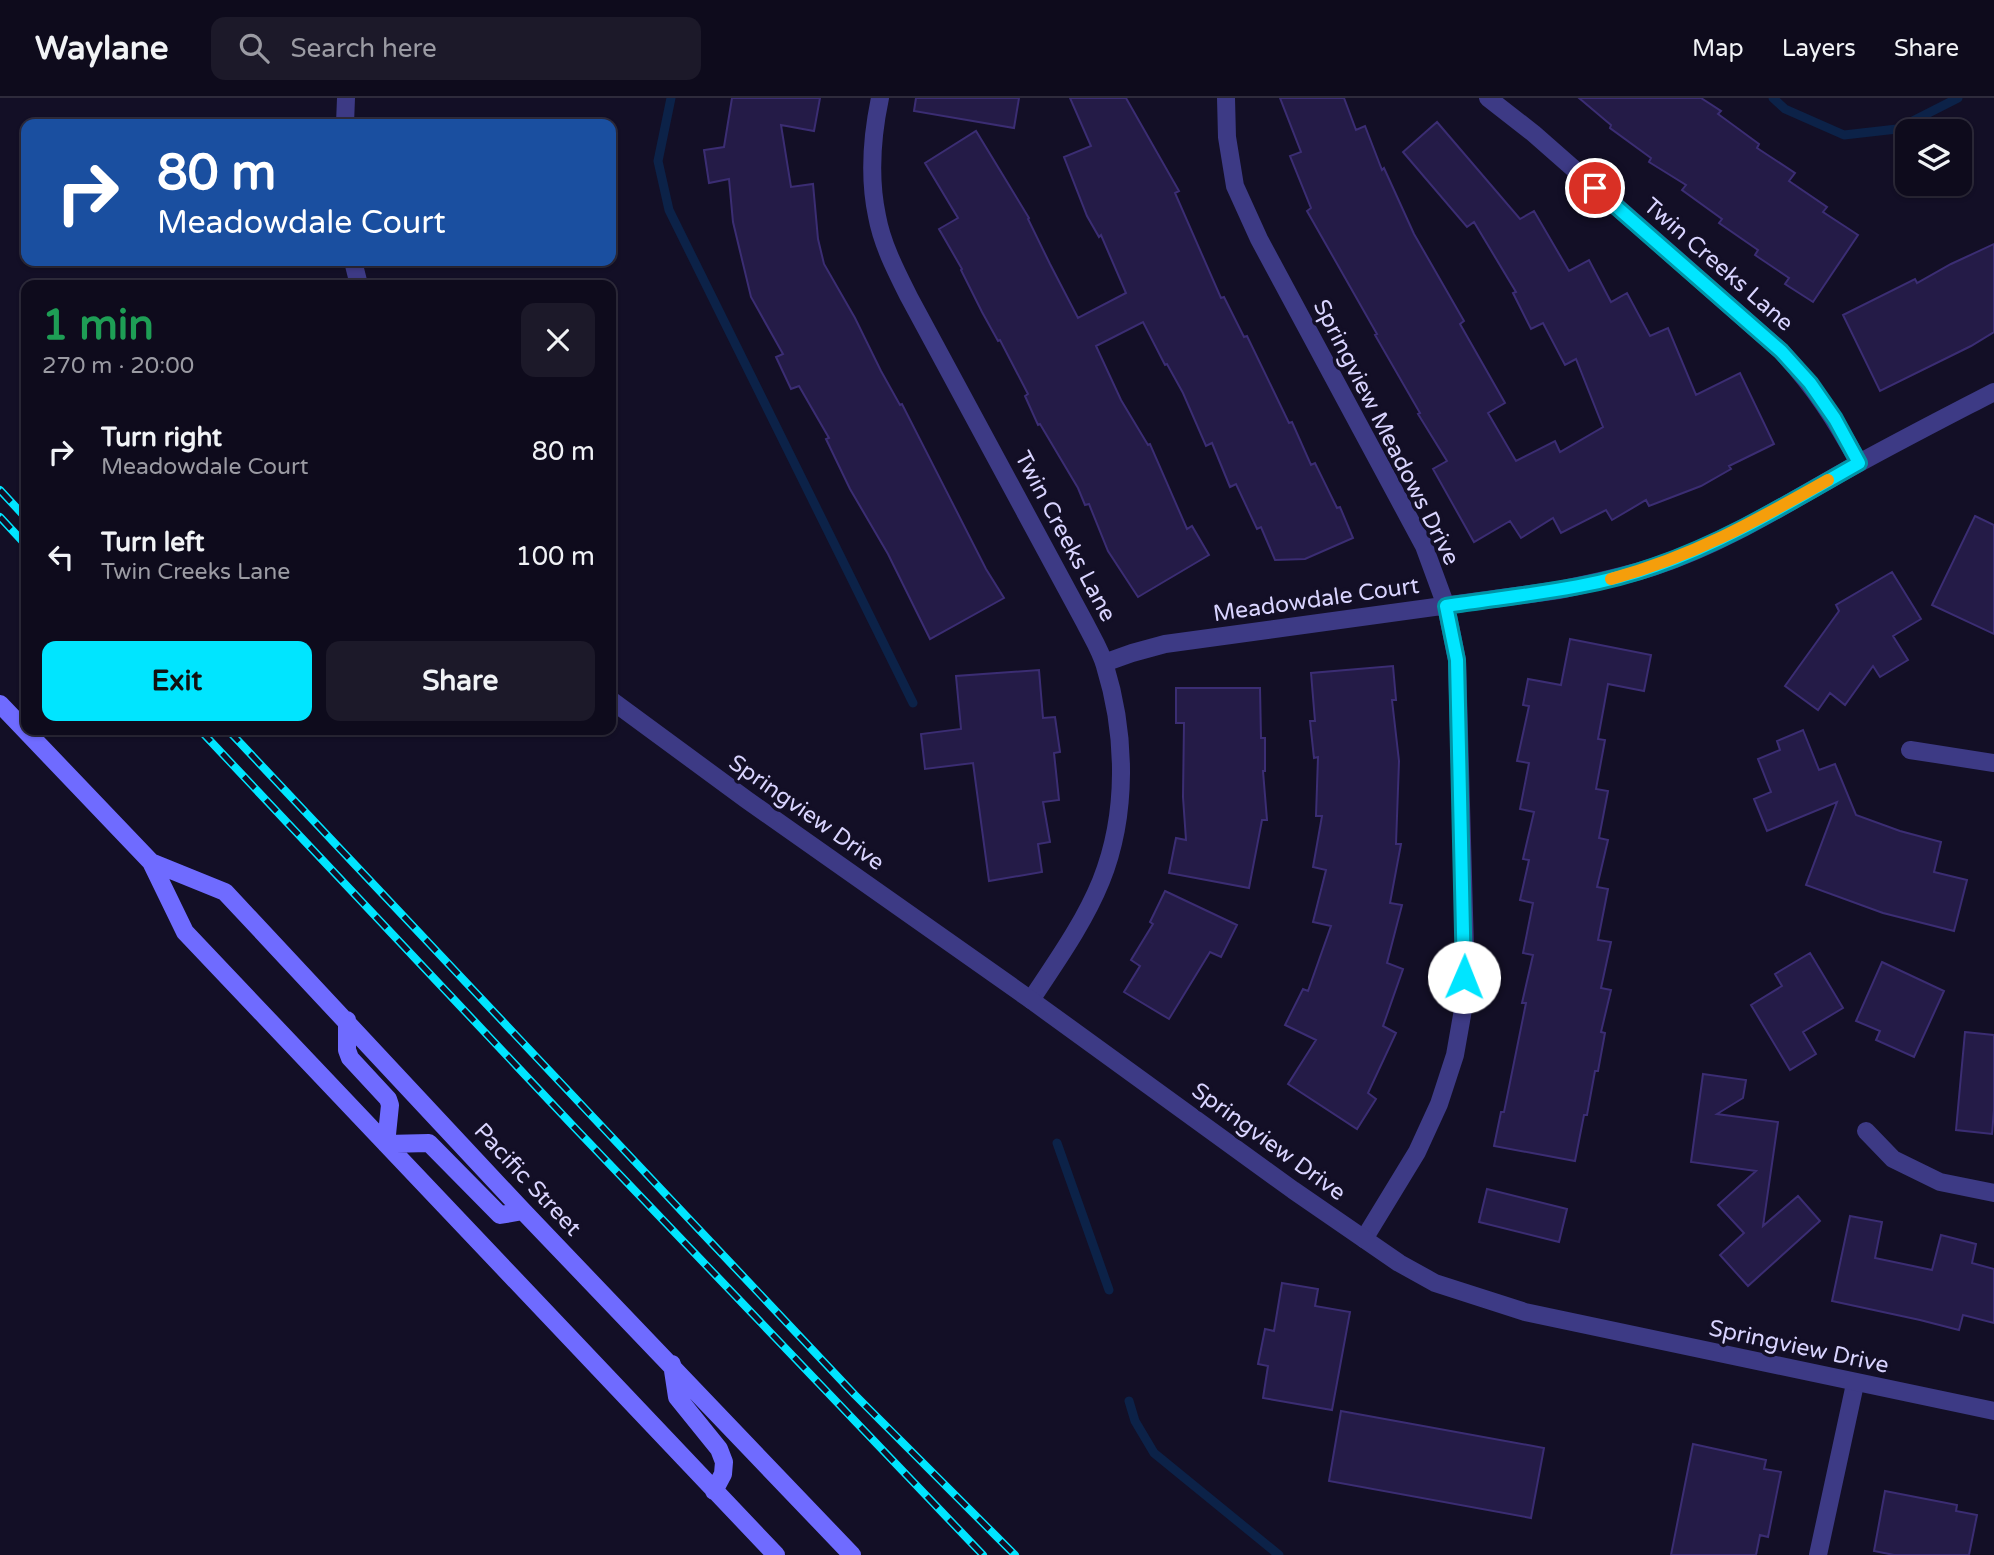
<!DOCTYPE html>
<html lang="en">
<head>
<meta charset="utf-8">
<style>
  body { margin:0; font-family:"Varela Round",sans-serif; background:#1c1929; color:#f1f3f6; height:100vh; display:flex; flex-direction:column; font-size:26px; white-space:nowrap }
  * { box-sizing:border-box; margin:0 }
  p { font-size:23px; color:#9b9ba3 }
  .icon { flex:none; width:38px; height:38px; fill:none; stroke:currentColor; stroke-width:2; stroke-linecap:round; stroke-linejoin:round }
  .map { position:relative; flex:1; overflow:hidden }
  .details { position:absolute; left:21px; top:182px; width:595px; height:455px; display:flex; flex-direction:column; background:#0e0b1c; border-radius:14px; box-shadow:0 2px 5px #0004,0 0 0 2px #2e2b3b }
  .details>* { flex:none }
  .top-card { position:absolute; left:21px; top:21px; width:595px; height:147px; border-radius:14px; box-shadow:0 2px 5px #0004,0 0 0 2px #2e2b3b; background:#1a4fa0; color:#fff; overflow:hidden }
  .tools { position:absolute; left:1895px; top:21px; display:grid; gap:14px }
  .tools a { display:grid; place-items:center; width:77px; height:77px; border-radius:14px; background:#0e0b1c; box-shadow:0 2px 5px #0004,0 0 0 2px #2e2b3b; font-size:35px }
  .pin { position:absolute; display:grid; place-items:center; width:60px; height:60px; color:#fff; margin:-30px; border:4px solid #fff; border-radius:50%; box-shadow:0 2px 7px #0007 }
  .me { position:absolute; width:77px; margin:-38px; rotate:1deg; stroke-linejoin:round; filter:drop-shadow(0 0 5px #0008) }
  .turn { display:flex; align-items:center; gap:24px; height:147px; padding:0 21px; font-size:32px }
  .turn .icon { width:91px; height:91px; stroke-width:2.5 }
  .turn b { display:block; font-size:49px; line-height:60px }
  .round { display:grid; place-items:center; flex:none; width:74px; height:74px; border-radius:14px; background:#1c1929 }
  .head { display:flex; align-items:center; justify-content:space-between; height:119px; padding:0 21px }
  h1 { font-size:42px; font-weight:700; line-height:52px; color:#1e9e55 }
  .primary-button { display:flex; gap:14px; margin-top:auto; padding:14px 21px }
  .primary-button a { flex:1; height:80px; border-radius:14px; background:#00e5ff; color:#111; font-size:28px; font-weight:700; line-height:80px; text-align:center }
  .primary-button a+a { background:#1c1929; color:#f1f3f6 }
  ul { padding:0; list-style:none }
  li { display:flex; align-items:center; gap:21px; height:105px; padding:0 21px }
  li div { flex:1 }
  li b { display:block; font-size:26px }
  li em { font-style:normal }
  header { display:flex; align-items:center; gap:42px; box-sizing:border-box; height:98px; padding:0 35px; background:#0e0b1c; border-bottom:2px solid #2e2b3b }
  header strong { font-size:33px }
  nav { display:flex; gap:38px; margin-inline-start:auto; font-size:24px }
  .search { width:490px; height:63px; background:#1c1929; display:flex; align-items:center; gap:18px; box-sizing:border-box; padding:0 24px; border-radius:14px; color:#9b9ba3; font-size:26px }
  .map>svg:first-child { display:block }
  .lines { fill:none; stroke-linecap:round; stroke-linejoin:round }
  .stream { stroke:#0c2248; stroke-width:9 }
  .building { fill:#241b47; stroke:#3b2d73; stroke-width:2 }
  .minor { stroke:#3d3a85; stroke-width:18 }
  .tertiary { stroke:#3d3a85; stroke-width:18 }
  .secondary { stroke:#6f6bff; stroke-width:18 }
  .rail-casing { stroke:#00e5ff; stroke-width:8 }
  .rail { stroke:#130f26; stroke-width:5; stroke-dasharray:16; stroke-linecap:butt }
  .route-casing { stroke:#0095a6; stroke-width:18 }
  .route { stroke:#00e5ff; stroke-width:12 }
  .slow { stroke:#f59e0b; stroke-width:12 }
  .labels { text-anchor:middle; stroke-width:7; stroke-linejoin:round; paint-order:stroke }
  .street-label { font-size:23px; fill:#d9d4ff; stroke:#130f26 }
</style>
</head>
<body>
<header>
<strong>Waylane</strong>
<div class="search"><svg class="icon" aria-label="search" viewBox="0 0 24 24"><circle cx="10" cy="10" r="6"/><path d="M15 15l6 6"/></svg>Search here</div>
<nav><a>Map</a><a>Layers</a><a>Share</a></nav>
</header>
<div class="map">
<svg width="1994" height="1457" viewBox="0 0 1994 1457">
  <rect width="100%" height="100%" fill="#130f26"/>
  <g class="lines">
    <!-- stream -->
    <path class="stream" d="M 671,0 L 658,63 L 669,112 L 913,605
      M 1773,0 L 1785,11 L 1844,37 L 1897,31 L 1958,0
      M 1057,1045 L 1109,1192
      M 1129,1303 L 1135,1323 L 1154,1355 L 1279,1457"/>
  </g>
  <!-- building -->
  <path class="building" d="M 732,0 L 820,0 L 814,33 L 781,27 L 791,89 L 813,86 L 818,141 L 824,166 L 855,220 L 881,273 L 900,307 L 902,306 L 986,471 L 1004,500 L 930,541 L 888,456 L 850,391 L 826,341 L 829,340 L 799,288 L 791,291 L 776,259 L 783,256 L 751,199 L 733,124 L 729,81 L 709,85 L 704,52 L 724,49 Z
    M 916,0 L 1019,0 L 1014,30 L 914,13 Z
    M 1070,0 L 1126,0 L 1179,93 L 1175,95 L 1221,200 L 1224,199 L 1244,239 L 1247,238 L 1289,325 L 1292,324 L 1311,367 L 1315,365 L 1337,410 L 1340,409 L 1353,440 L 1305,461 L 1275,462 L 1261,429 L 1257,431 L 1236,386 L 1230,389 L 1212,345 L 1206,348 L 1183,295 L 1167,266 L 1165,267 L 1143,224 L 1096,248 L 1121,302 L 1148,347 L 1150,346 L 1187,431 L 1192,428 L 1209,457 L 1138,499 L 1108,453 L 1089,406 L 1085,407 L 1078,390 L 1040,326 L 1038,327 L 1025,298 L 1028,296 L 1000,242 L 998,243 L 982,214 L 961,172 L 962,171 L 939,131 L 958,120 L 925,65 L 976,33 L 1029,120 L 1028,121 L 1050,166 L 1078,220 L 1126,195 L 1101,137 L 1099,139 L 1087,118 L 1064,59 L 1091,48 Z
    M 1280,0 L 1344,0 L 1356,32 L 1365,28 L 1382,72 L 1384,70 L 1414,136 L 1464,223 L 1460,226 L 1505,305 L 1488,315 L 1516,363 L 1555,343 L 1560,354 L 1603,329 L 1576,261 L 1565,267 L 1543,225 L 1531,231 L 1513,195 L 1516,194 L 1474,124 L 1467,129 L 1403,54 L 1437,24 L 1520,121 L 1534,113 L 1569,173 L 1589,162 L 1611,204 L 1627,195 L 1650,238 L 1668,230 L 1696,297 L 1740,275 L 1774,346 L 1729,368 L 1731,371 L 1701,388 L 1649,408 L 1646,402 L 1612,422 L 1606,412 L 1561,435 L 1553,420 L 1521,440 L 1510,423 L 1474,444 L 1433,371 L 1447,363 L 1418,316 L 1420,315 L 1375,237 L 1377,236 L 1307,113 L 1311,110 L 1290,58 L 1301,54 Z
    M 1579,0 L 1701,0 L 1721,13 L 1718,16 L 1759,46 L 1757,50 L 1795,75 L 1789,83 L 1827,109 L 1823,114 L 1858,137 L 1813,204 L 1785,186 L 1789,180 L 1755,157 L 1758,152 L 1719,125 L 1722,121 L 1682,92 L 1686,87 L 1649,64 L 1651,60 L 1610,30 L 1611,27 Z
    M 1994,146 L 1994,234 L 1971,248 L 1880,293 L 1843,217 L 1915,181 L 1917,185 L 1951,166 Z
    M 1975,418 L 1994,427 L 1994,536 L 1932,507 Z
    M 1892,474 L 1921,521 L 1893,538 L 1908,562 L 1880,579 L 1873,568 L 1845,607 L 1830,595 L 1818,612 L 1785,588 L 1839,513 L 1836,507 Z
    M 1570,541 L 1651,557 L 1644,593 L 1608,586 L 1598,641 L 1605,642 L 1596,691 L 1608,693 L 1599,740 L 1608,742 L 1597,789 L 1608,791 L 1598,842 L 1611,844 L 1601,890 L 1611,892 L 1601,934 L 1605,935 L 1598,973 L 1595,973 L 1587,1017 L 1584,1017 L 1575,1063 L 1494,1048 L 1501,1014 L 1504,1014 L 1526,905 L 1522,905 L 1533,857 L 1523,855 L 1533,805 L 1520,802 L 1529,762 L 1523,761 L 1534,714 L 1520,711 L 1529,665 L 1517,663 L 1529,608 L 1523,607 L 1528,581 L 1561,587 Z
    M 1393,568 L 1396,602 L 1392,602 L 1399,663 L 1396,746 L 1401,746 L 1390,805 L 1402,807 L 1387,865 L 1403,871 L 1383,928 L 1396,935 L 1368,995 L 1376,1001 L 1357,1031 L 1288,986 L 1316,942 L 1285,927 L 1303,891 L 1308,893 L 1331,828 L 1313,824 L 1326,772 L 1313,769 L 1322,718 L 1316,718 L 1318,659 L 1314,660 L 1310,623 L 1315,623 L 1311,575 Z
    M 1039,572 L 1043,620 L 1055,619 L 1060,654 L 1054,655 L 1059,702 L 1043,704 L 1050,744 L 1038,746 L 1042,774 L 989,783 L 973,665 L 925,671 L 921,636 L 961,631 L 956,578 Z
    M 1176,590 L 1260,590 L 1261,640 L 1265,640 L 1265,673 L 1263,673 L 1267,722 L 1262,722 L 1249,790 L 1169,775 L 1176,740 L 1186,742 L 1183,699 L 1184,625 L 1176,625 Z
    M 1803,632 L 1819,672 L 1835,666 L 1856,717 L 1900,733 L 1941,744 L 1934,774 L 1967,782 L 1954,833 L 1883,815 L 1806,787 L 1837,704 L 1767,733 L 1754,701 L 1771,694 L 1758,661 L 1780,652 L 1777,643 Z
    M 1165,793 L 1237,827 L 1221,859 L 1210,854 L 1169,921 L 1124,894 L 1140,868 L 1131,862 L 1153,826 L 1150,824 Z
    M 1810,855 L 1843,910 L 1803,934 L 1816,956 L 1790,972 L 1751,907 L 1782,888 L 1775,876 Z
    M 1882,864 L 1944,893 L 1914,959 L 1876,942 L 1880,933 L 1856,923 Z
    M 1965,934 L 1994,937 L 1994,1012 L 1992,1036 L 1956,1032 Z
    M 1703,976 L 1746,982 L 1743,1000 L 1717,1016 L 1778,1024 L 1763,1128 L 1798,1098 L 1820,1123 L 1748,1188 L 1720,1157 L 1744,1135 L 1718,1107 L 1756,1073 L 1691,1064 Z
    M 1487,1091 L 1567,1111 L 1559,1144 L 1479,1124 Z
    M 1850,1118 L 1882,1124 L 1875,1160 L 1932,1172 L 1941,1137 L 1976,1146 L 1972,1165 L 1994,1171 L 1994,1225 L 1963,1217 L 1959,1232 L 1920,1222 L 1832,1203 Z
    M 1282,1185 L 1318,1191 L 1315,1208 L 1350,1214 L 1332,1312 L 1263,1300 L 1268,1268 L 1258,1266 L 1265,1231 L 1274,1233 Z
    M 1341,1313 L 1544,1350 L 1531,1420 L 1329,1383 Z
    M 1693,1346 L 1766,1362 L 1764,1371 L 1781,1374 L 1768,1439 L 1760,1437 L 1756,1457 L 1671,1457 Z
    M 1885,1393 L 1957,1407 L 1956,1413 L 1977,1417 L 1969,1457 L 1894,1457 L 1874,1453 Z"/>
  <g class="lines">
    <!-- minor -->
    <path class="minor" d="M 880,0 C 872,38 869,80 877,118 C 882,146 896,173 909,199 L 1085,525 C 1092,539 1101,553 1105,568 C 1126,636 1128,716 1101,783 C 1084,825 1056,864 1031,902
      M 1226,0 L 1227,39 L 1235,88 L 1259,141 L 1424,448 L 1446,508 L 1457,562 L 1465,851 L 1464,906 L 1455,957 L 1439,1006 L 1417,1054 L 1364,1141
      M 1488,0 L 1533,35 L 1781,253 C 1815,290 1835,321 1859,365
      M 1104,565 L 1132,555 L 1165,546 L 1559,492 C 1591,485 1622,479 1653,469 C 1721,447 1781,409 1843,374 C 1893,346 1944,320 1994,294
      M 1910,652 L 1994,665
      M 1866,1033 L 1893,1061 L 1940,1084 L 1994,1095
      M 1818,1457 L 1855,1286"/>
    <!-- tertiary -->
    <path class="tertiary" d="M 345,26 L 346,0
      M 353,163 L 359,187
      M 611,602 L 747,702 L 1031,902 L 1293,1092 L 1399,1165 L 1435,1185 L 1525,1214 L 1994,1313"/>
    <!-- secondary -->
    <path class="secondary" d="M 0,606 L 151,764 L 185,834 L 776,1457
      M 151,764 L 225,794 L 523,1113 L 852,1457
      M 347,922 L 347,952 L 350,960 L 388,1001 L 390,1007 L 386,1046
      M 386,1046 L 429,1045 L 500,1117 L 523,1113
      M 672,1266 L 677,1299 L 719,1351 L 724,1364 L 723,1376 L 714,1393"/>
    <defs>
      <path id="rail" d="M 0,392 L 26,420
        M 0,419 L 26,447
        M 200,632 L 575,1030 L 983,1457
        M 228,632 L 855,1297 L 1015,1457"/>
    </defs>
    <!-- rail casing -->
    <use href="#rail" class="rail-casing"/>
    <!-- rail -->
    <use href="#rail" class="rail"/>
  </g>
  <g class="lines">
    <defs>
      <path id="route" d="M 1464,879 L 1457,562 L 1446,508 C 1516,497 1588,492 1655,468 C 1727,443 1792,403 1859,365 L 1835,321 L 1810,285 L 1781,253 L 1595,90"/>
    </defs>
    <!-- route casing -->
    <use href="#route" class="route-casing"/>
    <!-- route -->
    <use href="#route" class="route"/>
    <!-- slow -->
    <path class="slow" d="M 1611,481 C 1694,458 1754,424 1828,382"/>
  </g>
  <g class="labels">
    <!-- street labels -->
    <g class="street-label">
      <text transform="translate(1719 166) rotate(41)" y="8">Twin Creeks Lane</text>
      <text transform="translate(1387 334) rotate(63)" y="8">Springview Meadows Drive</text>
      <text transform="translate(1066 438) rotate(62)" y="8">Twin Creeks Lane</text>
      <text transform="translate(1316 501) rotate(-8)" y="8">Meadowdale Court</text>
      <text transform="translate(807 714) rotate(35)" y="8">Springview Drive</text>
      <text transform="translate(1269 1043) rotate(36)" y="8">Springview Drive</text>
      <text transform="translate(528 1081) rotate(47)" y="8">Pacific Street</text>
      <text transform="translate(1799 1248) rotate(12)" y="8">Springview Drive</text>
    </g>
  </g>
</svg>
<div class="tools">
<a><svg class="icon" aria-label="layers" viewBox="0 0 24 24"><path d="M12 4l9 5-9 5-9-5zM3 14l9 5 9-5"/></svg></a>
</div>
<div class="pin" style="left:1595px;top:90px;background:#d93025"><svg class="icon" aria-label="arrive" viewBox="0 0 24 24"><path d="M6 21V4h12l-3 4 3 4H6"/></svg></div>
<svg class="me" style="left:1464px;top:879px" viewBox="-20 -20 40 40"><circle r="19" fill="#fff"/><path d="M0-13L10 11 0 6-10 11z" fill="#00e5ff"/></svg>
<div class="top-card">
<div class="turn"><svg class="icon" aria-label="right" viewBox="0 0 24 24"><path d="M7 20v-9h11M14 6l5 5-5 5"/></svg><div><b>80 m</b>Meadowdale Court</div></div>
</div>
<section class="details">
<div class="head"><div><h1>1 min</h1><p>270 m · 20:00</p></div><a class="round"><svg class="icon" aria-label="close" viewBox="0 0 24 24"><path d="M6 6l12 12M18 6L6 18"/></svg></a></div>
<ul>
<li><svg class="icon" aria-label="right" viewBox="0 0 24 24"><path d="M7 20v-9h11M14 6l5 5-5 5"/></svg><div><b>Turn right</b><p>Meadowdale Court</p></div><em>80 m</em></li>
<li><svg class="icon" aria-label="left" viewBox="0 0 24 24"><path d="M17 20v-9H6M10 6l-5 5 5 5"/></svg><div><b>Turn left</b><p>Twin Creeks Lane</p></div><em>100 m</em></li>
</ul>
<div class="primary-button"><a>Exit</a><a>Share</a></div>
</section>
</div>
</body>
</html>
